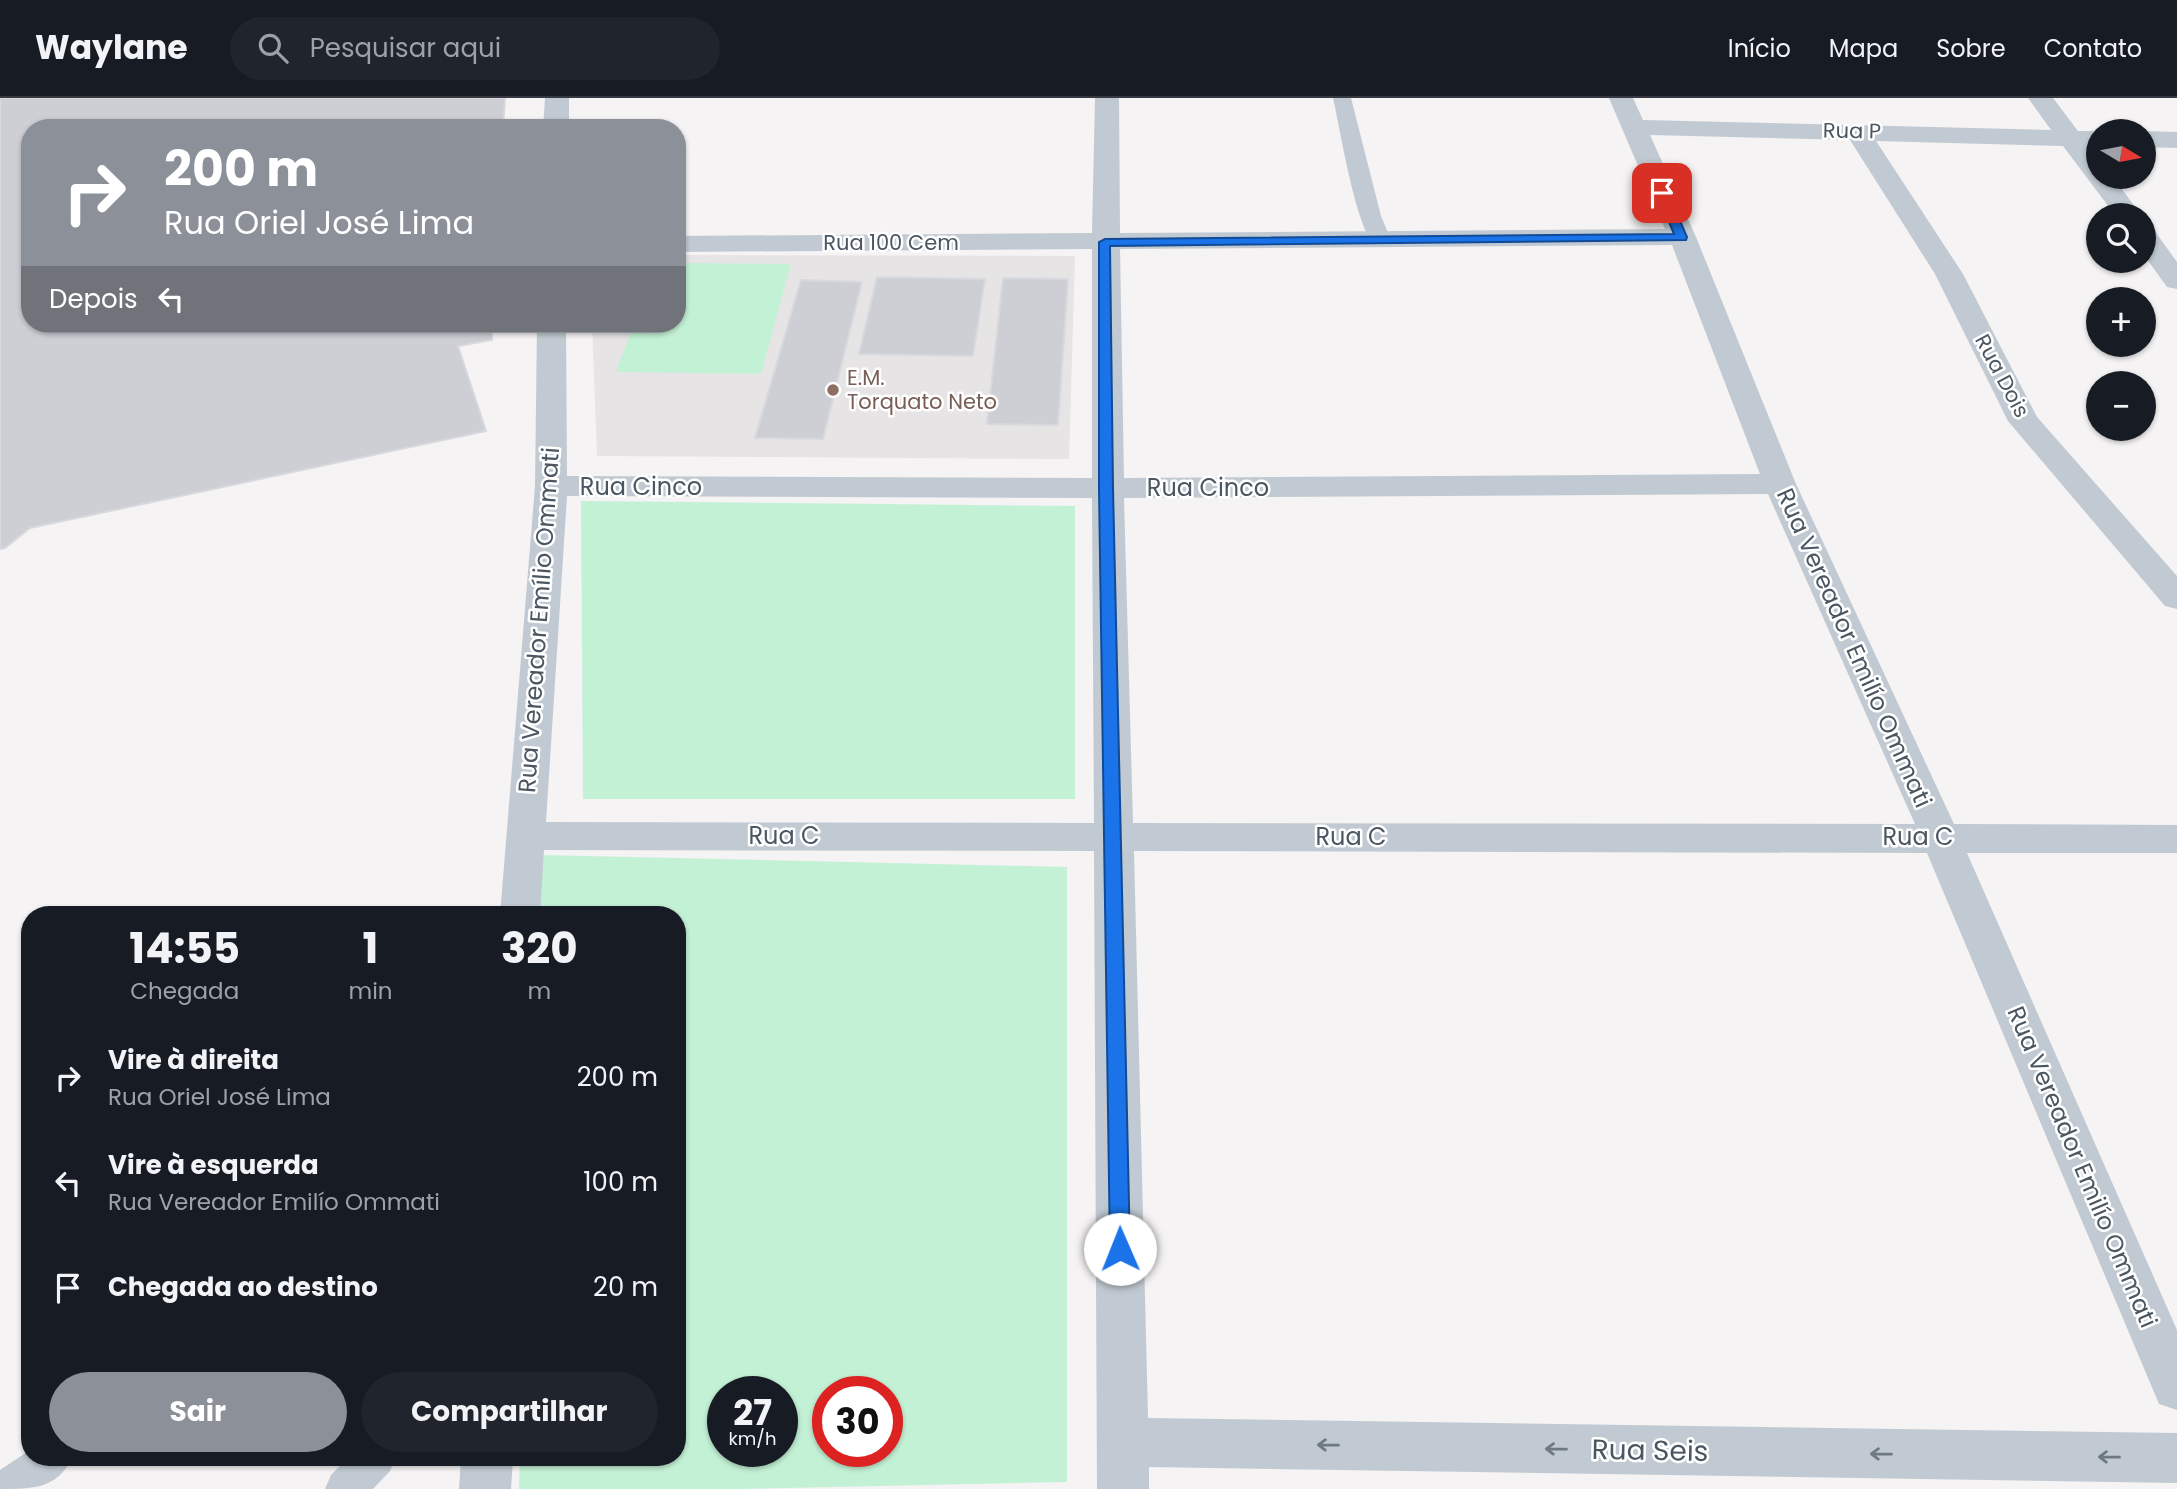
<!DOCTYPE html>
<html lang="pt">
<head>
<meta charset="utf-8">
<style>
  body { margin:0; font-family:Poppins,sans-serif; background:#20242c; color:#f1f3f6; height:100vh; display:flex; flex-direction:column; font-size:26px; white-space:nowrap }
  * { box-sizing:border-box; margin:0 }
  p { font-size:23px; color:#9ea1a6 }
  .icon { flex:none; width:38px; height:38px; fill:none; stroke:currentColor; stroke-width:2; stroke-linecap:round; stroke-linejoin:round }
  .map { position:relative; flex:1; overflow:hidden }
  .drawer { position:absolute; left:21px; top:808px; width:665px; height:560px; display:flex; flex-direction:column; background:#171b24; border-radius:28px; box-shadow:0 2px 5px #0004 }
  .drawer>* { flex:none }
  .hud { position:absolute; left:21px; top:21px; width:665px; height:214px; border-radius:28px; box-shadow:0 2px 5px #0004; background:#8c9099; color:#fff; overflow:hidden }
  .needle { width:46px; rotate:100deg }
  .controls { position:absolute; left:2086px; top:21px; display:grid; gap:14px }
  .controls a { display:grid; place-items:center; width:70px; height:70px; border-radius:50%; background:#171b24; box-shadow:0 2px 5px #0004; font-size:35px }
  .speed { position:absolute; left:707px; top:1278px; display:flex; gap:14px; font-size:35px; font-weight:700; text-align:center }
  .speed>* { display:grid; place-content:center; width:91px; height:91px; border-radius:50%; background:#171b24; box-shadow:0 2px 5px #0004; line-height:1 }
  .speed small { font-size:18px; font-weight:400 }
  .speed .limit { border:10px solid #d22; background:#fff; color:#111 }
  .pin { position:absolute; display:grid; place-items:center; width:60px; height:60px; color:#fff; margin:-30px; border-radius:14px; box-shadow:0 4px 10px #0006 }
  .me { position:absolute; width:77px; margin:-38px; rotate:359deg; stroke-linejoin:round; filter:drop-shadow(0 0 5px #0008) }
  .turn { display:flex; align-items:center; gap:24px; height:147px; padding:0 28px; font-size:32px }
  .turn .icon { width:91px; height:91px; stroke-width:2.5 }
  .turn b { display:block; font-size:49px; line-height:60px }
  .then { display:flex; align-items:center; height:66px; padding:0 28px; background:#0003; gap:14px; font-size:26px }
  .eta { display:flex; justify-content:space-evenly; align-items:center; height:119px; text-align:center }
  .eta b { font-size:42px; font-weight:700; line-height:49px }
  .button { display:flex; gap:14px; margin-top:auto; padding:14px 28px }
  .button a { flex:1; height:80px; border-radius:42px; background:#8c9099; color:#fff; font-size:28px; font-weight:700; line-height:80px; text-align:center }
  .button a+a { background:#20242c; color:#f1f3f6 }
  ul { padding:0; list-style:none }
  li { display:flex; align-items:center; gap:21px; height:105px; padding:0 28px }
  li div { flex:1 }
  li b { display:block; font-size:26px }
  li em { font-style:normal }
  header { display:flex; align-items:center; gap:42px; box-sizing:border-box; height:98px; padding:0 35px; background:#171b24; border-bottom:2px solid #363941 }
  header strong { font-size:33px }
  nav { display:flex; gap:38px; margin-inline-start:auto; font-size:24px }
  .search { width:490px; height:63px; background:#20242c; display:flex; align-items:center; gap:18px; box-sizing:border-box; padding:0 24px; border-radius:38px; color:#9ea1a6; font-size:26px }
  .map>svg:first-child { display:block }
  .education { fill:#e6e4e5 }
  .green { fill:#c3f1d5; fill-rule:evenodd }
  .building { fill:#cdcfd5; stroke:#d7d9de; stroke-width:2 }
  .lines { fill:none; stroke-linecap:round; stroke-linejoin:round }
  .lane { fill:#c1cad2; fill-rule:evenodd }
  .street { fill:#c1cad2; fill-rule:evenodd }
  .oneway { stroke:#6e7983 }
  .route { fill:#1a73e8; stroke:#114b97; stroke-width:2 }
  .education-dot { fill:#8d6e63; stroke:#fff; stroke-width:2.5 }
  .labels { text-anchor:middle; stroke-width:5; stroke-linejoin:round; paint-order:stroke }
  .far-street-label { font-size:21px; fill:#4a5661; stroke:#fff }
  .far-education-label { font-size:21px; fill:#785e54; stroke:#fff; text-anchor:start }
  .street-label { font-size:24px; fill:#4a5661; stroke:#fff }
  .near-street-label { font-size:28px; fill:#4a5661; stroke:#fff }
</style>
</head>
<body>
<header>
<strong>Waylane</strong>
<div class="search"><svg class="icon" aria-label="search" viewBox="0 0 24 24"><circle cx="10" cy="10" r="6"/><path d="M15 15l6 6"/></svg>Pesquisar aqui</div>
<nav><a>Início</a><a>Mapa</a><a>Sobre</a><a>Contato</a></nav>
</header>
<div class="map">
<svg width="2177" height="1391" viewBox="0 0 2177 1391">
  <rect width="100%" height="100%" fill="#f5f3f3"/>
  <!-- education -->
  <path class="education" d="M 677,157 L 1075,158 L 1069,361 L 597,358 L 592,226 L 677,226 Z"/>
  <!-- green -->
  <path class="green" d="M 677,165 L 791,166 L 761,276 L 616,274 L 634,226 L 677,226 Z
    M 581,403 L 1075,408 L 1075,701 L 583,701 Z
    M 542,757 L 1067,769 L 1067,1384 L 743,1391 L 519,1391 L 520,1360 L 677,1360 L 677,817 L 540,817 ZM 723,1293 L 782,1293 L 782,1353 L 723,1353 ZM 828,1293 L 887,1293 L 887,1353 L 828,1353 Z"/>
  <!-- building -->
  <path class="building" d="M 0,0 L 505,0 L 503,30 L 30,30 L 30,226 L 492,226 L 492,242 L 458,248 L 486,333 L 30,430 L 5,450 L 0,451 Z
    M 877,179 L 985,181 L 973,258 L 859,256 Z
    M 1003,180 L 1068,181 L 1058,327 L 987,326 Z
    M 801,182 L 862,184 L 823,341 L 755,340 Z"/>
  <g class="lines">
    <!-- lane -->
    <path class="lane" d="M 1333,0 L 1351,0 L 1381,118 L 1391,142 L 1387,146 L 1373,146 C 1354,120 1341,35 1333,0 Z
      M 30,1352 L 30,1360 L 72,1360 C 57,1391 32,1391 0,1391 L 0,1372 Z
      M 348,1360 L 396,1360 L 390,1373 L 373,1391 L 325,1391 L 331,1377 Z"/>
    <!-- street -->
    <path class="street" d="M 545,0 L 569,0 L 569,30 L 543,30 Z
      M 1095,0 L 1119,0 L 1120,135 L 1665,131 L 1609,0 L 1633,0 L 1643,22 L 2051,32 L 2028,0 L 2053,0 L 2078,33 L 2098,33 L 2098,49 L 2090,48 L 2098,60 L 2098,79 L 2113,79 L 2141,117 L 2115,117 L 2063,48 L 1876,43 L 1963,176 L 2037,319 L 2177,478 L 2177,511 L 2165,508 L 2008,323 L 1935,176 L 1850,42 L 1650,37 L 1696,139 L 1796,386 L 1954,726 L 2177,727 L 2177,755 L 1967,755 L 2177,1232 L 2177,1312 L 2159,1306 L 1927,755 L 1134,753 L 1148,1320 L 2177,1335 L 2177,1385 L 1149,1369 L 1149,1391 L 1097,1391 L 1094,753 L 544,752 L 540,817 L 500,817 L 535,388 L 537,226 L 566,226 L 567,378 L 1092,380 L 1092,151 L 677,154 L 677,138 L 1092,135 ZM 1672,147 L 1760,376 L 1124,380 L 1120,151 ZM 1768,396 L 1915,726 L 1133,725 L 1124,400 ZM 567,398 L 1092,400 L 1094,725 L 546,724 Z
      M 2144,33 L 2177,34 L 2177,50 L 2144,49 Z
      M 2144,130 L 2154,132 L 2177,164 L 2177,191 L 2167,189 L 2144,157 Z
      M 461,1360 L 513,1360 L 511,1391 L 459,1391 Z"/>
  </g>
  <!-- one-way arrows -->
  <defs><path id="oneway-shaft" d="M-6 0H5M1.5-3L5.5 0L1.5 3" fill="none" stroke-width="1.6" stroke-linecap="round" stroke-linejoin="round" transform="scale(1.75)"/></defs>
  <g class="oneway">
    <use href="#oneway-shaft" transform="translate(1328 1347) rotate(-179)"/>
    <use href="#oneway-shaft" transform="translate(1556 1351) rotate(-179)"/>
    <use href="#oneway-shaft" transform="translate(1881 1356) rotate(-179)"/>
    <use href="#oneway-shaft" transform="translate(2109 1359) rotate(-179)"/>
  </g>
  <!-- route -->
  <path class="route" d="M 1662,92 L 1668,95 L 1687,139 L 1686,142 L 1110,148 L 1113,390 L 1130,1151 L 1127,1157 L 1120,1160 L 1113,1157 L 1110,1151 L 1099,390 L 1099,144 L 1105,141 L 1674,136 L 1657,95 Z"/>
  <!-- markers -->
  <circle class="education-dot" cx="833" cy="292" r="7"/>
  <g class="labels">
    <!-- far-street labels -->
    <g class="far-street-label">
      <text transform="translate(1852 33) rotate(1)" y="7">Rua P</text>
      <text x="891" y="152">Rua 100 Cem</text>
      <text transform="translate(2002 278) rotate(62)" y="7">Rua Dois</text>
    </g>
    <!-- far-education labels -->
    <g class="far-education-label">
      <text x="847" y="287">E.M.<tspan x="847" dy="24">Torquato Neto</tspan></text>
    </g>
    <!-- street labels -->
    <g class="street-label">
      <text x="641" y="397">Rua Cinco</text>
      <text x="1208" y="398">Rua Cinco</text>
      <text transform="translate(539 522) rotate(-86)" y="8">Rua Vereador Emílio Ommati</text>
      <text transform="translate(1854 550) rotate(66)" y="8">Rua Vereador Emilío Ommati</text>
      <text x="784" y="746">Rua C</text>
      <text x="1351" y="747">Rua C</text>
      <text x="1918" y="747">Rua C</text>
      <text transform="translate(2082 1069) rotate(67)" y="8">Rua Vereador Emilío Ommati</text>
    </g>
    <!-- near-street labels -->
    <g class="near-street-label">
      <text transform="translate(1650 1352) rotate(1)" y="10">Rua Seis</text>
    </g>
  </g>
</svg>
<div class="controls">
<a><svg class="needle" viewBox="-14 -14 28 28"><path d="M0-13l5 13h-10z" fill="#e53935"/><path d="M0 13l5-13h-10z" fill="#9ea1a6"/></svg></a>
<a><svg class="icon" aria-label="search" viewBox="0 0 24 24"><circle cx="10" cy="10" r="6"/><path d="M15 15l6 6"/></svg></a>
<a>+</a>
<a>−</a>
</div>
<div class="speed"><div>27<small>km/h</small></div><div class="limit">30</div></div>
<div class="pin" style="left:1662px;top:95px;background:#d93025"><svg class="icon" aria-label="arrive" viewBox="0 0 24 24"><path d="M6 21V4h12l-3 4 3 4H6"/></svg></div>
<svg class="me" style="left:1120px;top:1151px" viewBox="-20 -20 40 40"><circle r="19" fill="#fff"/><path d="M0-13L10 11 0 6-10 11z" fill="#1a73e8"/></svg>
<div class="hud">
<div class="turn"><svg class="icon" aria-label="right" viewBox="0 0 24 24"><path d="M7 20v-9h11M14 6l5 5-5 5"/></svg><div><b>200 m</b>Rua Oriel José Lima</div></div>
<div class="then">Depois<svg class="icon" aria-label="left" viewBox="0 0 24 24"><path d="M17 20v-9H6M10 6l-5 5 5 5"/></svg></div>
</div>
<section class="drawer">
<div class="eta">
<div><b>14:55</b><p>Chegada</p></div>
<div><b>1</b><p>min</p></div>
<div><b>320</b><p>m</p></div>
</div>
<ul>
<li><svg class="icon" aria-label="right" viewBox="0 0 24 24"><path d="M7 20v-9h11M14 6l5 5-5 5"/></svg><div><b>Vire à direita</b><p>Rua Oriel José Lima</p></div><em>200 m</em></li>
<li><svg class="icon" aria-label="left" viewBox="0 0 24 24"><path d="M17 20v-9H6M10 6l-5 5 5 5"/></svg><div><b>Vire à esquerda</b><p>Rua Vereador Emilío Ommati</p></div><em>100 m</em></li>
<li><svg class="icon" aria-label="arrive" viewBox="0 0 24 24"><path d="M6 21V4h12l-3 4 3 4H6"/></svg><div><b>Chegada ao destino</b></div><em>20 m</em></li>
</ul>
<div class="button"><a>Sair</a><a>Compartilhar</a></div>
</section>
</div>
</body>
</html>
